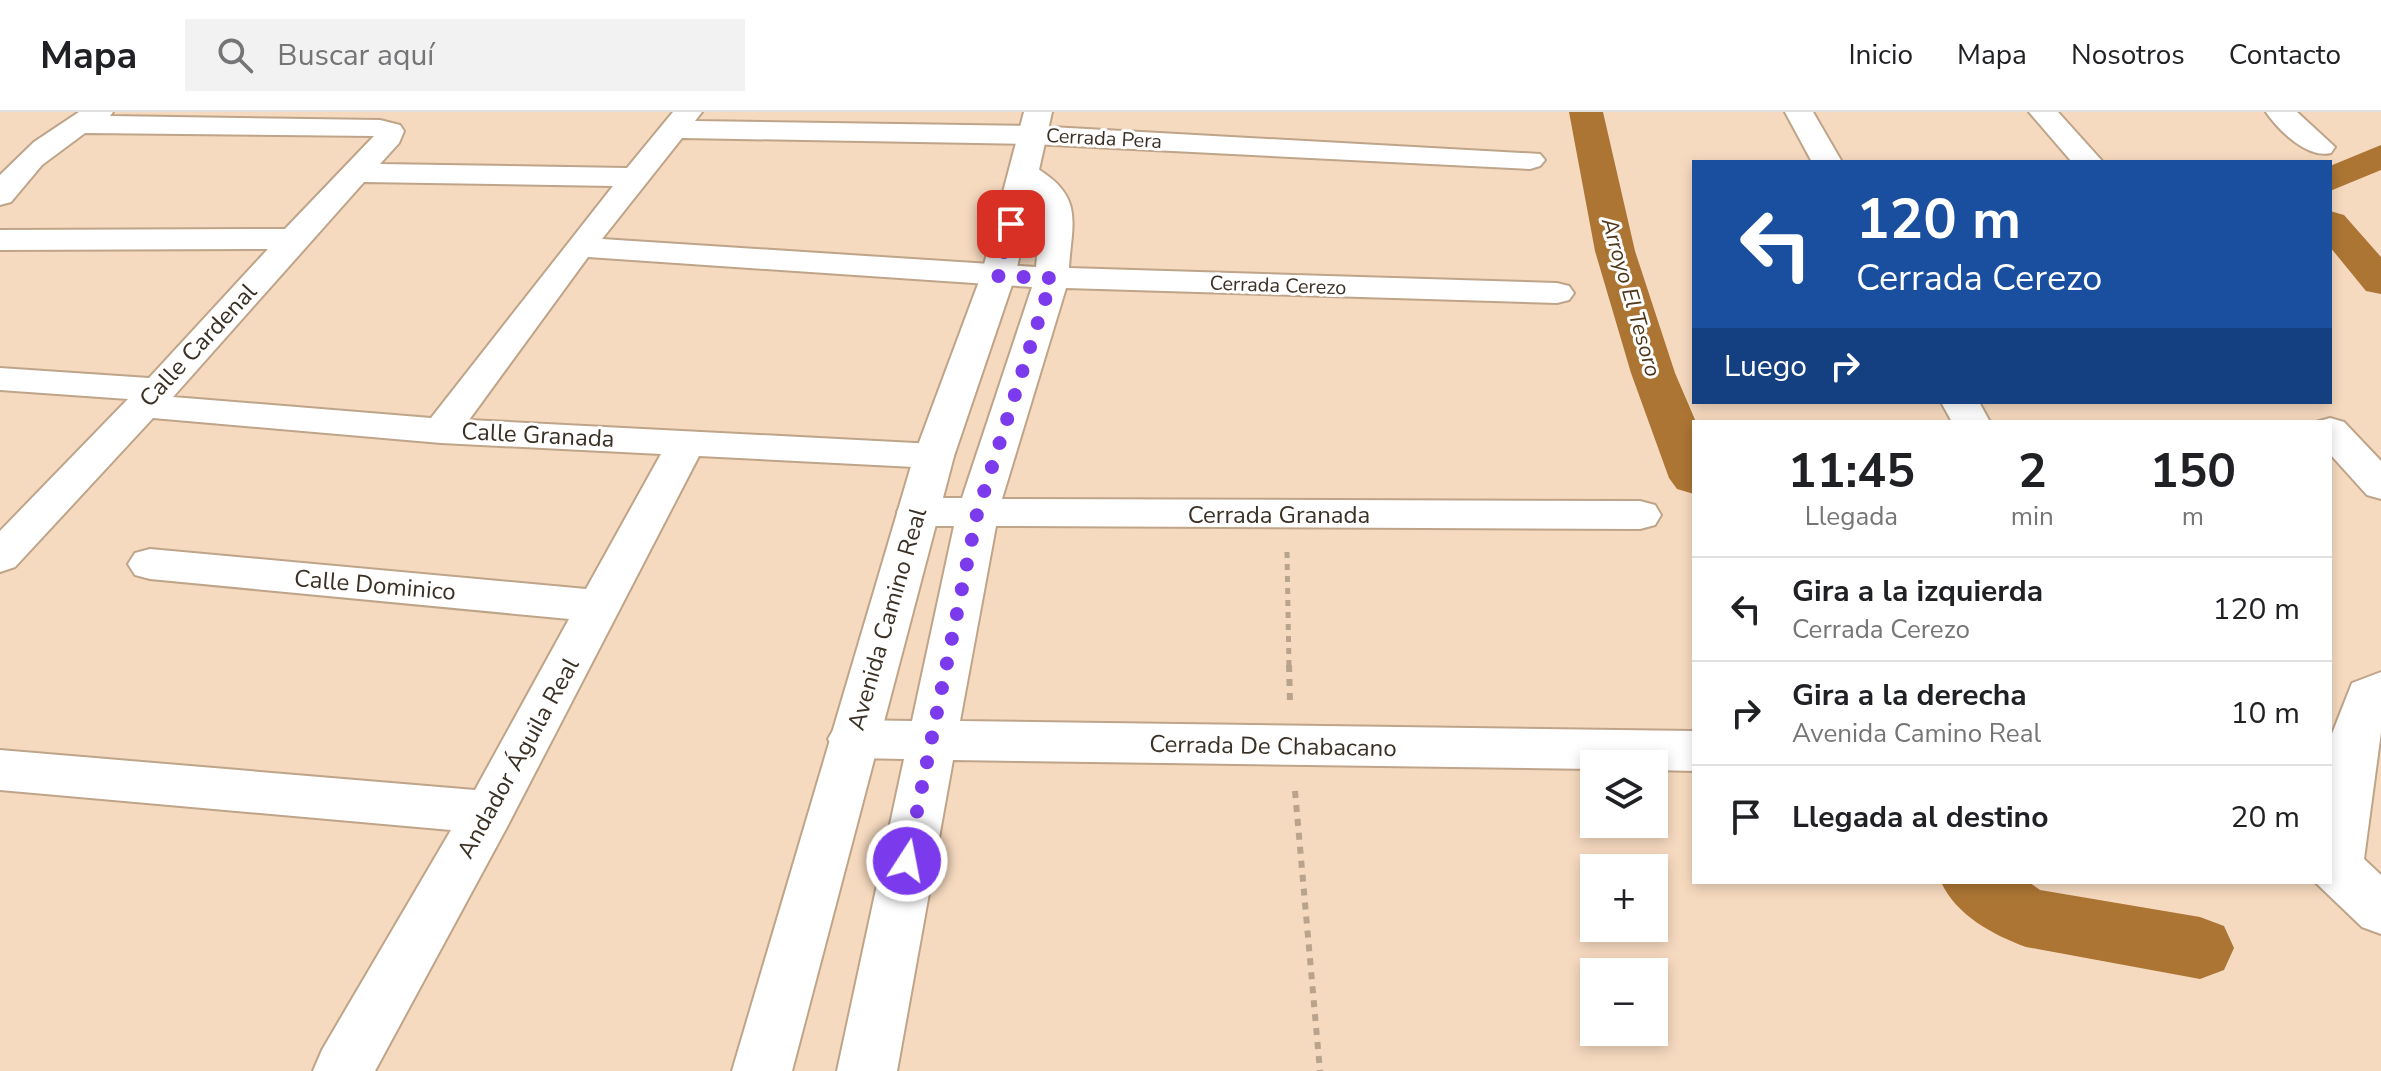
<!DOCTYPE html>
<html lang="es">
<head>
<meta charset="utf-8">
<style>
  body { margin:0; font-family:"Nunito Sans",sans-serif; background:#f2f2f2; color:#202124; height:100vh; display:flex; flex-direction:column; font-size:30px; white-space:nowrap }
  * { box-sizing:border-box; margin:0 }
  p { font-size:26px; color:#757577 }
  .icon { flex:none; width:44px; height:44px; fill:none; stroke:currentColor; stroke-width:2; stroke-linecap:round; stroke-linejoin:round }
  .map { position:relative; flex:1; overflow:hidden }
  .drawer { position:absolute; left:1692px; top:308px; width:640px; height:464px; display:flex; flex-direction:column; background:#fff; border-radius:0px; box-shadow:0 4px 12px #0003 }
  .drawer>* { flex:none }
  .banner { position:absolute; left:1692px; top:48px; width:640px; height:244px; border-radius:0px; box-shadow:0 4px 12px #0003; background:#1a4fa0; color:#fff; overflow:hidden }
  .controls { position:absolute; left:1580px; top:638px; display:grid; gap:16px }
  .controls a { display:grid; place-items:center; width:88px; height:88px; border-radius:0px; background:#fff; box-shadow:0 4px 12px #0003; font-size:40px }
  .pin { position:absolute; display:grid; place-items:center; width:68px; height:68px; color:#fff; margin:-34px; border-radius:16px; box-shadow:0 4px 12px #0006 }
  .me { position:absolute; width:88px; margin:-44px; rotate:11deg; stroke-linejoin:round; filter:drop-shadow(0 0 6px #0008) }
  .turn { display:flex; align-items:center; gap:28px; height:168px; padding:0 32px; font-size:36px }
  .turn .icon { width:104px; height:104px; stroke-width:2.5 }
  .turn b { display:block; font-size:56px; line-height:68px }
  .then { display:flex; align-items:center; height:76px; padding:0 32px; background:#0003; gap:16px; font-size:30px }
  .eta { display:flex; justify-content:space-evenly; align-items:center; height:136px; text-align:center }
  .eta b { font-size:48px; font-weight:700; line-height:56px }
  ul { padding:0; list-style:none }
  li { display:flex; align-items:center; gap:24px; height:104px; padding:0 32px; border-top:2px solid #e0e0e0 }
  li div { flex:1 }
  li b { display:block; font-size:30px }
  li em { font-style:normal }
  header { display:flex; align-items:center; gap:48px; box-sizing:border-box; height:112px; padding:0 40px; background:#fff; border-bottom:2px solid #e0e0e0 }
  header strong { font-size:38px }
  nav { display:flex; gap:44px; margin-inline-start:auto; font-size:28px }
  .search { width:560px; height:72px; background:#f2f2f2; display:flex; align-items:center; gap:20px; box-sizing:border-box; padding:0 28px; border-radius:0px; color:#757577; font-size:30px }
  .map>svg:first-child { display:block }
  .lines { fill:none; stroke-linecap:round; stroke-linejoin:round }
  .canal { fill:#ac7534; fill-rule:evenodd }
  .minor-casing { stroke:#bea489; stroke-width:4 }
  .tertiary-casing { stroke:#bea489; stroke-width:4 }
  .path-far1 { stroke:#b9a38d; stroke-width:5; stroke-dasharray:6 6; stroke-linecap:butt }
  .path { stroke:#b9a38d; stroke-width:6; stroke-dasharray:7 7; stroke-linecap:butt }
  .minor { fill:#fff; fill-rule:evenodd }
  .tertiary { fill:#fff; fill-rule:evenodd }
  .route { stroke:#7c3aed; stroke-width:14; stroke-dasharray:0 25.2 }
  .labels { text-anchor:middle; stroke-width:6; stroke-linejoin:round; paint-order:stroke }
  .far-street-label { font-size:20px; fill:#3a3025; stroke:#fff }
  .far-water-label { font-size:22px; font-style:italic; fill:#4f361b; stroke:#fff }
  .street-label { font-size:24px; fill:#3a3025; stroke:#fff }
</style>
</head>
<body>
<header>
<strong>Mapa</strong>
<div class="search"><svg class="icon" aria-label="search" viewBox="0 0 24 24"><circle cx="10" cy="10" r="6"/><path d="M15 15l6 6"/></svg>Buscar aquí</div>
<nav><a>Inicio</a><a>Mapa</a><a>Nosotros</a><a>Contacto</a></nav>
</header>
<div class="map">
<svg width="2381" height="959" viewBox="0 0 2381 959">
  <rect width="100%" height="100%" fill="#f6dabf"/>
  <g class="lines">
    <!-- canal -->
    <path class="canal" d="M 1569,0 L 1603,0 L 1635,139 L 1675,261 L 1696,310 L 1694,382 L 1677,377 L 1669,366 L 1631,261 L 1595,139 Z
      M 2381,33 L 2381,58 L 2330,79 L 2330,54 Z
      M 2330,99 L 2344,103 L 2381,145 L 2381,182 L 2366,179 L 2330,135 Z
      M 1941,770 L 2029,770 L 2040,778 L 2200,805 L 2224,814 L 2234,836 L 2224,858 L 2200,867 L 2026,835 C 1993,823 1956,803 1941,770 Z"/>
    <defs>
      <path id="minor" d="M 79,0 L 113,0 L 110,4 L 380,8 L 400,13 L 404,19 L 399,31 L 380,52 L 627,56 L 673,0 L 702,0 L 695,9 L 1033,14 L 1540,42 L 1545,48 L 1540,54 L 1530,57 L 1033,32 L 682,26 L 602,127 L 1036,155 L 1042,93 L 1037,85 L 1009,60 L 1013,54 C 1029,50 1036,55 1048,64 C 1083,90 1071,117 1069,156 L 1557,171 L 1569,174 L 1574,181 L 1569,188 L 1557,191 L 1066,176 L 1002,387 L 1640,389 L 1655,393 L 1661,403 L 1655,413 L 1640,417 L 996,414 L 960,609 L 1694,619 L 1694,659 L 1654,658 L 1654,652 L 1594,652 L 1594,657 L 953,648 L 897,959 L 837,959 L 904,647 L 853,646 L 836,641 L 828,627 L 836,613 L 853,608 L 912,609 L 954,414 L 918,414 L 903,410 L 897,400 L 903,390 L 918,386 L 962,386 L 1032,175 L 588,145 L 469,308 L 934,332 L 948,335 L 954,344 L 948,353 L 934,356 L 699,344 L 507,715 L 375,959 L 313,959 L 322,938 L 451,718 L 0,678 L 0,638 L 475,678 L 569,507 L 150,467 L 135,463 L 128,452 L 135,441 L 150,437 L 586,477 L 661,342 L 441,331 L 153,306 L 15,455 L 0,460 L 0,419 L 128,287 L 0,278 L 0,256 L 149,266 L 268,137 L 0,138 L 0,118 L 285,117 L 374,24 L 85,21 L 42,53 L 11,90 L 0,93 L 0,63 L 34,30 ZM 364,70 L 613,74 L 431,306 L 173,285 Z
        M 1785,0 L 1813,0 L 1842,50 L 1812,50 Z
        M 2029,0 L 2058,0 L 2103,50 L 2072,50 Z
        M 2266,0 L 2297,0 L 2335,35 L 2331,41 C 2308,47 2279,19 2266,0 Z
        M 1941,290 L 1979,290 L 1990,310 L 1952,310 Z
        M 2330,306 L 2344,310 L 2381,349 L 2381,387 L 2367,383 L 2330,342 L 2330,310 L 2316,310 Z
        M 2381,560 L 2381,620 L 2364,747 L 2381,763 L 2381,822 L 2362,815 L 2315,770 L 2330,770 L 2330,627 L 2352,571 Z"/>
      <path id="tertiary" d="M 1024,0 L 1052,0 L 1015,164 L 954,344 L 792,959 L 732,959 L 914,344 L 981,164 Z"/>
    </defs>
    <!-- minor casing -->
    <use href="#minor" class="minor-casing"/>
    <!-- tertiary casing -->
    <use href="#tertiary" class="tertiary-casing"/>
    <!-- path-far1 -->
    <path class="path-far1" d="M 1287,440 L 1289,555"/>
    <!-- path -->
    <path class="path" d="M 1289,553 L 1290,590
      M 1295,679 L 1320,959"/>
    <!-- minor -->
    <use href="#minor" class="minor"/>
    <!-- tertiary -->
    <use href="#tertiary" class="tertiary"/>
  </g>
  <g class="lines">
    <!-- route -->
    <path class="route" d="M 907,749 L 977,402 L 1052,166 L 998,164 L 1011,112"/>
  </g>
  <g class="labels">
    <!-- far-street labels -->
    <g class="far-street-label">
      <text transform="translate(1104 26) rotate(3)" y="7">Cerrada Pera</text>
      <text transform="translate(1278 173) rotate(2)" y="7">Cerrada Cerezo</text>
    </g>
    <!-- far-water labels -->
    <g class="far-water-label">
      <text transform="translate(1632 185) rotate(74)" y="8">Arroyo El Tesoro</text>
    </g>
    <!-- street labels -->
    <g class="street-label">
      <text transform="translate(198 233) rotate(-47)" y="8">Calle Cardenal</text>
      <text transform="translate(538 323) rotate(3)" y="8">Calle Granada</text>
      <text x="1279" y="411">Cerrada Granada</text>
      <text transform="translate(375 473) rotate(5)" y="8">Calle Dominico</text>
      <text transform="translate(887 507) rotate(-74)" y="8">Avenida Camino Real</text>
      <text transform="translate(1273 634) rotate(1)" y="8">Cerrada De Chabacano</text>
      <text transform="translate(518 646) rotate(-61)" y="8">Andador Águila Real</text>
    </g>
  </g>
</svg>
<div class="controls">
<a><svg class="icon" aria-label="layers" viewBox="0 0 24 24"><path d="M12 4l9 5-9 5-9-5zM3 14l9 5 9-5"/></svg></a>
<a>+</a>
<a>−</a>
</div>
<div class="pin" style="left:1011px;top:112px;background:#d93025"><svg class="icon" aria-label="arrive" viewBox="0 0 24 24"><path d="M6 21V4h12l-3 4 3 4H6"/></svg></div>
<svg class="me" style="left:907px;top:749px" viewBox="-20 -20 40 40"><circle r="17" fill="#7c3aed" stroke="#fff" stroke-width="3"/><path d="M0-11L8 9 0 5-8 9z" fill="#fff"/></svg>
<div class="banner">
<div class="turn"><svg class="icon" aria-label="left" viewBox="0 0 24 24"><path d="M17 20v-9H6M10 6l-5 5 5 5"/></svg><div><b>120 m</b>Cerrada Cerezo</div></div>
<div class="then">Luego<svg class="icon" aria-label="right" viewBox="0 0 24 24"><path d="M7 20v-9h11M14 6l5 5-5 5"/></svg></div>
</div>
<section class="drawer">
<div class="eta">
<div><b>11:45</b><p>Llegada</p></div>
<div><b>2</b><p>min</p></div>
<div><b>150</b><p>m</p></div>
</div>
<ul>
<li><svg class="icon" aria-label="left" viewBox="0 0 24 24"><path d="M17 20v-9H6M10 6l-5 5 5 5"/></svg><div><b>Gira a la izquierda</b><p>Cerrada Cerezo</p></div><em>120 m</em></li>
<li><svg class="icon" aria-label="right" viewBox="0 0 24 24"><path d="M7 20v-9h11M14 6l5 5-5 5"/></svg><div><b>Gira a la derecha</b><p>Avenida Camino Real</p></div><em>10 m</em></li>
<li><svg class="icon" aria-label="arrive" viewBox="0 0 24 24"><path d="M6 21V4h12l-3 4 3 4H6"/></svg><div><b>Llegada al destino</b></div><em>20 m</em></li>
</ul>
</section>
</div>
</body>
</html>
